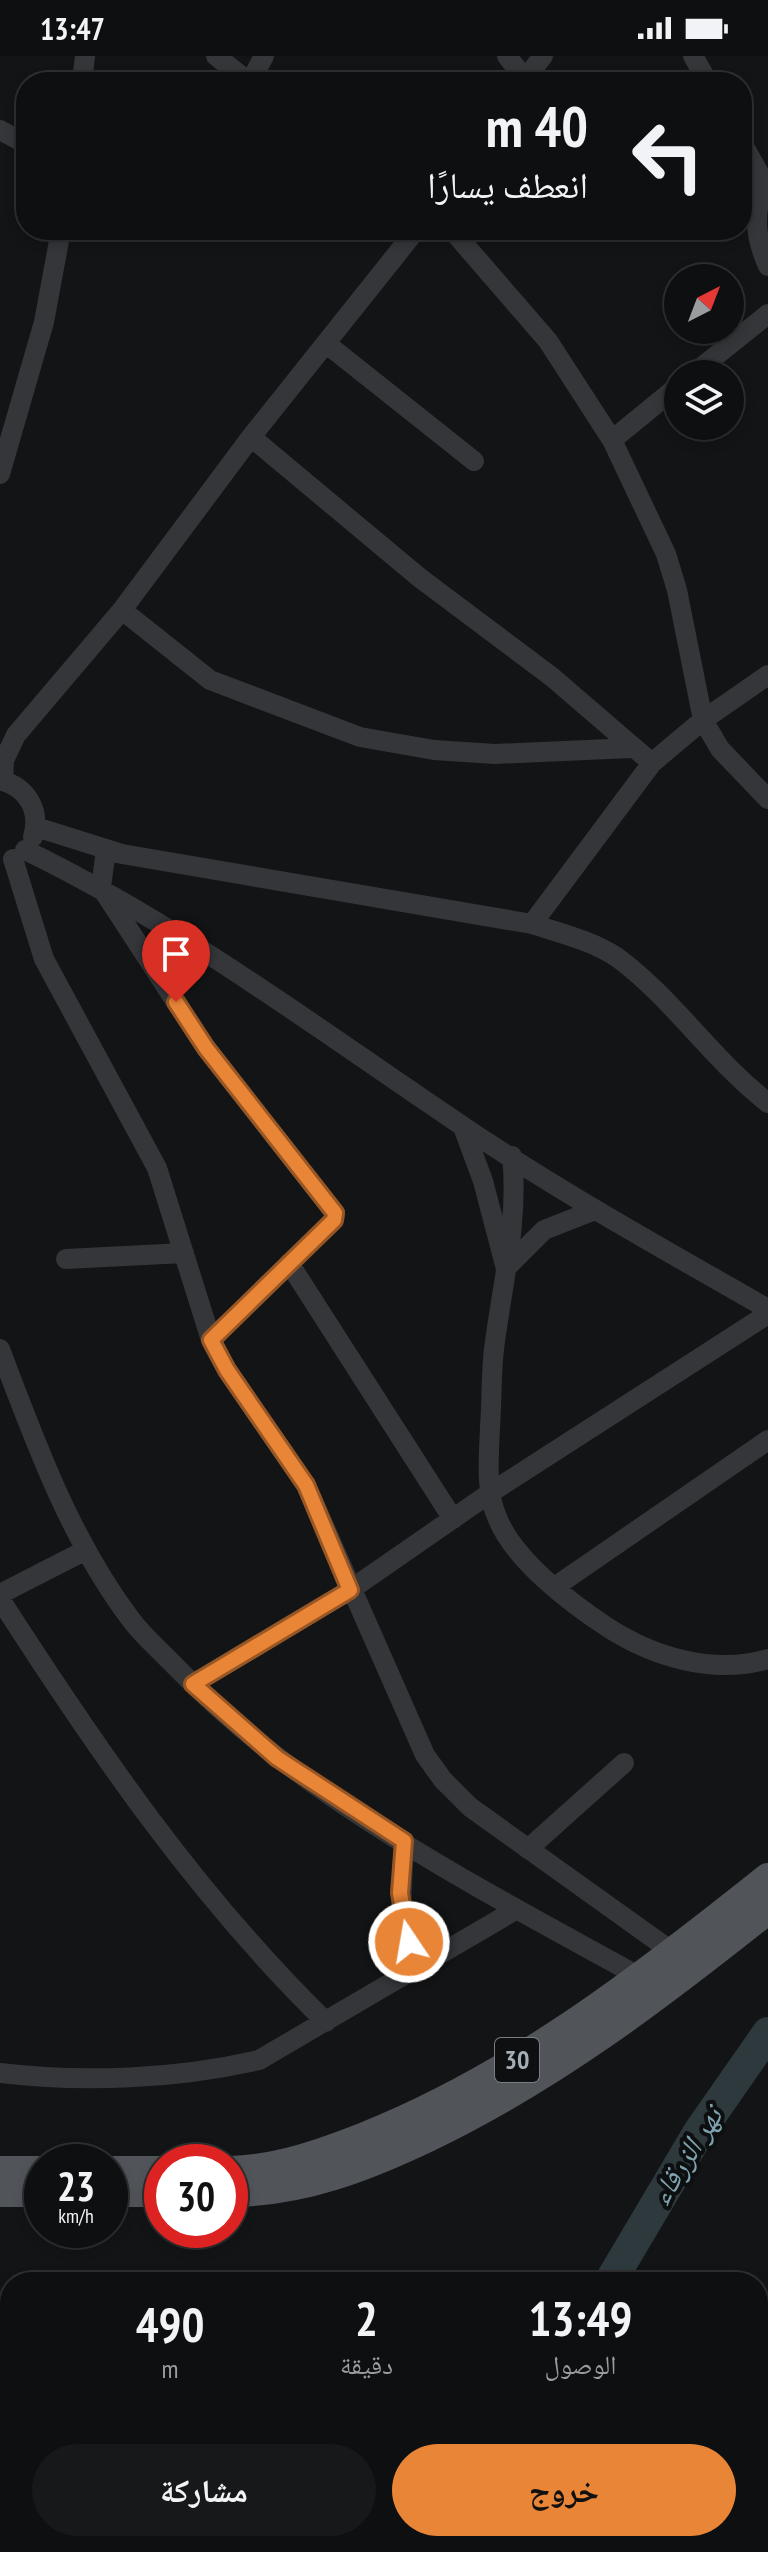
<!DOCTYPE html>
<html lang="ar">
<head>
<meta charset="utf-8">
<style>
  body { margin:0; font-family:"PT Sans Narrow","Noto Naskh Arabic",sans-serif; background:#171819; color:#f1f3f6; direction:rtl; height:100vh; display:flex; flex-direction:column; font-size:30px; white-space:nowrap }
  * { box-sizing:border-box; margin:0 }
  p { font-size:26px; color:#9b9c9f }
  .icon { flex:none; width:44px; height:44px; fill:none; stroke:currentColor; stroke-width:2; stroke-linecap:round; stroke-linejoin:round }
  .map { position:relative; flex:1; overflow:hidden; direction:ltr }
  .drawer { position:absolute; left:0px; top:2216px; width:768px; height:280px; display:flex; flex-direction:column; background:#0e0f10; border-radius:32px 32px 0 0; box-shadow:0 4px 12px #0003,0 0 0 2px #2e2f30; direction:rtl }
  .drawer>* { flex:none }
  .top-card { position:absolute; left:16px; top:16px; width:736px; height:168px; border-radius:32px; box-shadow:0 4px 12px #0003,0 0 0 2px #2e2f30; direction:rtl; background:#0e0f10; color:#f1f3f6; overflow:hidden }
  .needle { width:52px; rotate:42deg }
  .fabs { position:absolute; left:664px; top:208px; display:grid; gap:16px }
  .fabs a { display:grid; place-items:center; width:80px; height:80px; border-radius:50%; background:#0e0f10; box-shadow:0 4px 12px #0003,0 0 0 2px #2e2f30; font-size:40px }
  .speed { position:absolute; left:24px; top:2088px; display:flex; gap:16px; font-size:40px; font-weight:700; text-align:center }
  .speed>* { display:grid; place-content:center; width:104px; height:104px; border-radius:50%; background:#0e0f10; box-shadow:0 4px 12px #0003,0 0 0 2px #2e2f30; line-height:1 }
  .speed small { font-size:20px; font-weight:400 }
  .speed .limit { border:12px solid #d22; background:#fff; color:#111 }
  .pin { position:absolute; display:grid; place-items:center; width:68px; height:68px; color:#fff; margin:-82px -34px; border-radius:50% 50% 50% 0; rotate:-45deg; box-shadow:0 0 8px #0007 }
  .pin .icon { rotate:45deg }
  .me { position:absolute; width:88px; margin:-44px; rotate:348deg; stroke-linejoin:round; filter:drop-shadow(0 0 6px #0008) }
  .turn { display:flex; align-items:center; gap:28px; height:168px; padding:0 32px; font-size:36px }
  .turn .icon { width:104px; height:104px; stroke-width:2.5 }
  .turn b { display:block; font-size:56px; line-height:68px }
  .eta { display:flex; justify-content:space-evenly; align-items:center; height:136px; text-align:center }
  .eta b { font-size:48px; font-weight:800; line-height:56px }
  .primary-button { display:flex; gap:16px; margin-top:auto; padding:16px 32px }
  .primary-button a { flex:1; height:92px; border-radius:48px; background:#e98537; color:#111; font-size:32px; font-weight:800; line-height:92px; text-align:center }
  .primary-button a+a { background:#171819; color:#f1f3f6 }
  .status { display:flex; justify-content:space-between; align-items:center; height:56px; padding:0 40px; background:#0e0f10; direction:ltr }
  .status svg { height:22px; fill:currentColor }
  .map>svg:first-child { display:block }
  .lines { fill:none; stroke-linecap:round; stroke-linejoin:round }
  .river { stroke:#2d393d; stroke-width:32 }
  .street { stroke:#34363a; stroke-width:20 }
  .primary { stroke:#515459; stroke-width:30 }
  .rail { stroke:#4c4f53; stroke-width:5; stroke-dasharray:10 8; stroke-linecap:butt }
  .route-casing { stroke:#975624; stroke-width:20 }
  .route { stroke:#e98537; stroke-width:14 }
  .labels { text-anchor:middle; stroke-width:8; stroke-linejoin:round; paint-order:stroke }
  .shield { fill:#0e0f10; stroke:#787e84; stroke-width:2 }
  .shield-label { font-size:26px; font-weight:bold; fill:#a5aeb5 }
  .water-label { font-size:30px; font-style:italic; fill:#7ea3af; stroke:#0e0f10 }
</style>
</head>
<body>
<div class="status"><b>13:47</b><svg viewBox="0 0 49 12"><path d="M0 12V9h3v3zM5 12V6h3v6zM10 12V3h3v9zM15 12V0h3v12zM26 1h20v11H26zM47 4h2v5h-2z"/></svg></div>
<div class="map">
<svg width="768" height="2496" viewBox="0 0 768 2496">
  <rect width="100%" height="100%" fill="#131415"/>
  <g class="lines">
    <!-- river -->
    <path class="river" d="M 610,2226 L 699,2076 L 768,1977
      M 0,2430 L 10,2430"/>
    <!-- street -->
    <path class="street" d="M 216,0 L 249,26
      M 507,0 L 525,23
      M 693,0 L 708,26
      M 82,26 L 85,0
      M 250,26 L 264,0
      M 523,26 L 543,0
      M 0,74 L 26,88
      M 742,87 L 768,133
      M 765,128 C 753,157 755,181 768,210
      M 452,174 L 548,285 L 612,384 L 666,498 L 677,534 L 703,664 L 720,693 L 768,743
      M 328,289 L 474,405
      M 693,318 L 768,258
      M 251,381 L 420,522 L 552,621 L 652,707
      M 612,384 L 678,330
      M 0,418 L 44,266 L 61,174
      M 122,554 L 210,624 L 360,681 L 434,694 L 495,698 L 631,692
      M 0,724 C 27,731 41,754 33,781
      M 3,725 L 4,704 L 16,679 L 122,554 L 251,381 L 416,174
      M 36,771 L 122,798 L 532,868 C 560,877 593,885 618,902 C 673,943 713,1004 768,1047
      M 25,794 C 180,869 318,973 461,1069 C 560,1136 665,1194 768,1253
      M 106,794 L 101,831 L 206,992 L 335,1157 L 334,1164 L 211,1284
      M 13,803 L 44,903 L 157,1112 L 211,1284 L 227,1314 L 306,1429 L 425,1699 L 443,1724 L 470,1751 L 674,1897
      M 532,868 L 652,707 L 703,664 L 768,619
      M 463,1071 L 483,1125 L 506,1213
      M 512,1100 C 519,1166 502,1228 494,1293 C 491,1318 492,1345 490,1371 C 489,1401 485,1433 497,1461 C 513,1503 569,1546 607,1571 C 653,1601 713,1619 768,1603
      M 66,1203 L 184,1197
      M 289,1207 L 453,1463
      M 508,1210 L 544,1174 L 595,1154
      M 0,1293 C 35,1386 71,1485 132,1565 C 145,1582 163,1597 178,1613 C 303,1743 483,1834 640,1921
      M 556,1530 L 768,1384
      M 0,1538 L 86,1494
      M 0,1543 C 97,1694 197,1840 326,1966
      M 193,1628 L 350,1534 L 490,1437 L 768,1258
      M 404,1785 L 401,1852 L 417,1912
      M 528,1793 L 624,1707
      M 0,2017 C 84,2027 176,2023 259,2004 L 517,1853
      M 356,2496 C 482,2493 614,2473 739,2496"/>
    <!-- primary -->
    <path class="primary" d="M 0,2115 L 42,2115
      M 110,2115 L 162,2115
      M 230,2115 C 277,2114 322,2098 365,2081 C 515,2021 643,1922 768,1822
      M 0,2136 L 42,2136
      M 110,2136 L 162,2136
      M 230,2136 C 301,2136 365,2111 428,2081 C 553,2021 660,1939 768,1853"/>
    <!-- rail -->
    <path class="rail" d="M 0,2281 L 10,2282
      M 758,2412 L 768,2415"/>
  </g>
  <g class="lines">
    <defs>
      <path id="route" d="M 176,946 L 206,992 L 335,1157 L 334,1164 L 211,1284 L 227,1314 L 306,1429 L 350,1534 L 193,1628 L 277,1702 L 404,1785 L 400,1837 L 409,1886"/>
    </defs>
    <!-- route casing -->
    <use href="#route" class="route-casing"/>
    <!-- route -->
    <use href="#route" class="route"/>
  </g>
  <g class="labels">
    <!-- shield labels -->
    <rect class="shield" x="495" y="1982" width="44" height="44" rx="6"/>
    <g class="shield-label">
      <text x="517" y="2013">30</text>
    </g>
    <!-- water labels -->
    <g class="water-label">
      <text transform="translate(686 2100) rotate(-58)" y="10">نهر الزرقاء</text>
    </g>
  </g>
</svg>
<div class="fabs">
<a><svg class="needle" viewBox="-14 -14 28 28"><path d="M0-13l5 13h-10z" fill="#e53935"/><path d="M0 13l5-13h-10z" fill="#9b9c9f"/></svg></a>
<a><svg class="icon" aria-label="layers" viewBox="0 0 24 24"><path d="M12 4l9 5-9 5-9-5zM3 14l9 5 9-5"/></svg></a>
</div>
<div class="speed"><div>23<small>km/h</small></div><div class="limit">30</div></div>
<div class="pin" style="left:176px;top:946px;background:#d93025"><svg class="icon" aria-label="arrive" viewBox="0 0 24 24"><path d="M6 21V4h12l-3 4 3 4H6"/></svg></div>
<svg class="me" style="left:409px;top:1886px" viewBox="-20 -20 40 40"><circle r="17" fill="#e98537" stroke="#fff" stroke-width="3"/><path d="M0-11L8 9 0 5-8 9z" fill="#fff"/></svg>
<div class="top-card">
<div class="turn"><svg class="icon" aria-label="left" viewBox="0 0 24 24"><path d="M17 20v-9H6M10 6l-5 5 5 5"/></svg><div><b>40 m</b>انعطف يسارًا</div></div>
</div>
<section class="drawer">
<div class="eta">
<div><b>13:49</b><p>الوصول</p></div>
<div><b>2</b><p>دقيقة</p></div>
<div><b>490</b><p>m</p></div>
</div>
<div class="primary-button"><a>خروج</a><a>مشاركة</a></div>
</section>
</div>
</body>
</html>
